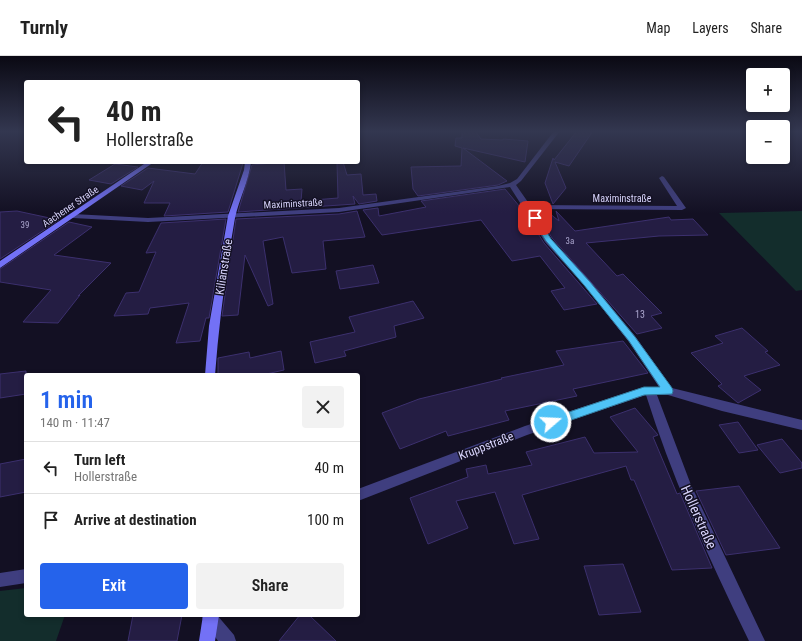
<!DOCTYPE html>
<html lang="en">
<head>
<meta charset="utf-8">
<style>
  body { margin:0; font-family:"Roboto Condensed",sans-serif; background:#f2f2f2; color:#222; height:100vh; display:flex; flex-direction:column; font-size:15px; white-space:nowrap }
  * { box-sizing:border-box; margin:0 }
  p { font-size:13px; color:#767676 }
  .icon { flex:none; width:22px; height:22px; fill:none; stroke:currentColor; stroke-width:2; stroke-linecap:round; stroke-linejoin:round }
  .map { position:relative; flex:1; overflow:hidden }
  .sheet { position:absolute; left:24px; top:317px; width:336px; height:244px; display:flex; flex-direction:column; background:#fff; border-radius:4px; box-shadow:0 2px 6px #0003 }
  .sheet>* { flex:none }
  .guide { position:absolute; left:24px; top:24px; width:336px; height:84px; border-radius:4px; box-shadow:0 2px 6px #0003; background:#fff; color:#222; overflow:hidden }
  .tools { position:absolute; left:746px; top:12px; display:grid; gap:8px }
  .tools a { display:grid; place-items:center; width:44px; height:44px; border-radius:4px; background:#fff; box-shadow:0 2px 6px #0003; font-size:20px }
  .pin { position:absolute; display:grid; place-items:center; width:34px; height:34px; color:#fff; margin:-17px; border-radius:8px; box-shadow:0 2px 6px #0006 }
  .me { position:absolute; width:44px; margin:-22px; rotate:71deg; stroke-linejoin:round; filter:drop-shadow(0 0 3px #0008) }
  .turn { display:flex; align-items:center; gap:14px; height:84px; padding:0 16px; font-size:18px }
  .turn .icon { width:52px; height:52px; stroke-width:2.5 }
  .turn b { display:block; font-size:28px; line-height:34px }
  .round { display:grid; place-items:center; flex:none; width:42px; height:42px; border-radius:4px; background:#f2f2f2 }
  .head { display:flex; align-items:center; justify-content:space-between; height:68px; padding:0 16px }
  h1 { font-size:24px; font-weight:600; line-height:30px; color:#2563eb }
  .primary-button { display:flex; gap:8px; margin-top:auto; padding:8px 16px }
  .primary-button a { flex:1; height:46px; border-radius:4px; background:#2563eb; color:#fff; font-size:16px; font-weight:600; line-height:46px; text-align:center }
  .primary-button a+a { background:#f2f2f2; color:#222 }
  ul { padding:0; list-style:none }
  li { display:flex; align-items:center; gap:12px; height:52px; padding:0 16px; border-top:1px solid #e0e0e0 }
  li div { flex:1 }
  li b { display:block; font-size:15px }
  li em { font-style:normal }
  header { display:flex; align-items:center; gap:24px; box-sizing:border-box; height:56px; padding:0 20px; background:#fff; border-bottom:1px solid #e0e0e0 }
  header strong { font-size:19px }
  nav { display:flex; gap:22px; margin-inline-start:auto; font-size:14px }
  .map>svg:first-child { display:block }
  .green { fill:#132d2c }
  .building { fill:#241d43; stroke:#3c306e }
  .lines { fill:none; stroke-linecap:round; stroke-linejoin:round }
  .street { fill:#3f3e7f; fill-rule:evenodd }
  .secondary { fill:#7371f6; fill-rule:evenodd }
  .route { fill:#4fc3f7; stroke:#337fa1 }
  .labels { text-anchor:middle; stroke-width:3; stroke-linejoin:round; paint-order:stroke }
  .far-number-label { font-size:9px; fill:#aba6ce }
  .far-street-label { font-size:10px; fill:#d8d4fc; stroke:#131023 }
  .number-label { font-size:10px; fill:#aba6ce }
  .street-label { font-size:12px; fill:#d8d4fc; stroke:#131023 }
  .near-street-label { font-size:14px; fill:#d8d4fc; stroke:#131023 }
</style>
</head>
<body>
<header>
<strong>Turnly</strong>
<nav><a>Map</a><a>Layers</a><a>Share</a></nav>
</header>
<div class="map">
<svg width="802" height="585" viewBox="0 0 802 585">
  <rect width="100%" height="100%" fill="#131023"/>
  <!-- green -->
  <path class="green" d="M 802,155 L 802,234 L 796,235 L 719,157 Z
    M 26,532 L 26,559 L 65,559 L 56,585 L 0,585 L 0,535 Z"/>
  <!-- building -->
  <path class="building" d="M 462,75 L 475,75 L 481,83 L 503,84 L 503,83 L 528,85 L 525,106 L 463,92 L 507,125 L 498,129 L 418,140 L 413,133 L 411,111 L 461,110 L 462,92 L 455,90 L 456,82 L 462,82 Z
    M 577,75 L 593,75 L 569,110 L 555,106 L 566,132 L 553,148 L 545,127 L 553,102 L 554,104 Z
    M 203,106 L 243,107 L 228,156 L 164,160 L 170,147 L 144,147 L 154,125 L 142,134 L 121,130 L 148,112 L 195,118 Z
    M 284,106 L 286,134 L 302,133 L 301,145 L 338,142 L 337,106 L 343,106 L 347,119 L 361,118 L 363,139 L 376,138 L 377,145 L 359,148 L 353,140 L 355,148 L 238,156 L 252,109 Z
    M 115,108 L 138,111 L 111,128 L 89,124 Z
    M 505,133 L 525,157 L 544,187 L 597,248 L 564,254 L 551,235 L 565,232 L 540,200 L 512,205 L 481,164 L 382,179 L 363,154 L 378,152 L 379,160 L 426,151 L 421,145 Z
    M 17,155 L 59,164 L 0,203 L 0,156 Z
    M 357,155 L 365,181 L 323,185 L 326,213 L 292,217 L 283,181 L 263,185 L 273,248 L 268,250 L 245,199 L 238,259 L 222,260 L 236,163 L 339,158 Z
    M 556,155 L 575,175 L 669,161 L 671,164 L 693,163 L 708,179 L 659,180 L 586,187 L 617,220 L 623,218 L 662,257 L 651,260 L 662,272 L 637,278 L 552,182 L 538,158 L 549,157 L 559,165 Z
    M 226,163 L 209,262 L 206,262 L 200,285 L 176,287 L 189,247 L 150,252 L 148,258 L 114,260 L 126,237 L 139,236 L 156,196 L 146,197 L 161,167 Z
    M 69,166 L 92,171 L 54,199 L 111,207 L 78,240 L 80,239 L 58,267 L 23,266 L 51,234 L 0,226 L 0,213 Z
    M 373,209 L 379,227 L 340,233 L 336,215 Z
    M 413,245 L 424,262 L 394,270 L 396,281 L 344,295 L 346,300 L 315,307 L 310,286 L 355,276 L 349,261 Z
    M 742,272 L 768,295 L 765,296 L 780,309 L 744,320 L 761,334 L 738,347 L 718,330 L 722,328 L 691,297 L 723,287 L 715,280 Z
    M 623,285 L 648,317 L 573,333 L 577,340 L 505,355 L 509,364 L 448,380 L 446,375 L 400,393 L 382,357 L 419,343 L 502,323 L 501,322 L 564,309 L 556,295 Z
    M 281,295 L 284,314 L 262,319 L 218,319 L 218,302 L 249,296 L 250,302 Z
    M 26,315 L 26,338 L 0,342 L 0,318 Z
    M 635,352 L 658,379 L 653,381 L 677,438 L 680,437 L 712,512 L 672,514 L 634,424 L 631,424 L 626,410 L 522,439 L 539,483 L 514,488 L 495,436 L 456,445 L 468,472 L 428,488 L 410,442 L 468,421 L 466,413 L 486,409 L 488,418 L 532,409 L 526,396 L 585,381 L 594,397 L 638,396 L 610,361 Z
    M 738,366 L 758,394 L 739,397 L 719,369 Z
    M 782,383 L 802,407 L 802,412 L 780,417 L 757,389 Z
    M 26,403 L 26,436 L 0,441 L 0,408 Z
    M 739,430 L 780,492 L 726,499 L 696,435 Z
    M 623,508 L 641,556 L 599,559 L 584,510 Z
    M 133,559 L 182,559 L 177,585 L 128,585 Z
    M 300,559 L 309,559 L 336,585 L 279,585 Z"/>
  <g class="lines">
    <!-- street -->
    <path class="street" d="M 554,75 L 560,75 L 521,125 L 516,129 L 530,149 L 677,150 L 659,122 L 662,120 L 664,121 L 686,152 L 682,154 L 533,153 L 551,183 L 590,225 L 635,280 L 672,332 L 802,364 L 802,374 L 722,355 L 668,339 L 657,339 L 691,429 L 765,585 L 749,585 C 710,505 673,425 646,339 L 527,379 L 358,445 L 358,433 L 525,370 L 644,331 L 659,331 L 629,286 L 584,229 L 545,186 L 510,131 L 339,156 L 148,166 L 73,162 L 69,160 L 73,158 L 148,162 L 339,152 L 498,130 L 510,127 L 517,123 Z
      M 26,513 L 26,527 L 0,531 L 0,517 Z
      M 204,559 L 217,559 L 234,579 L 236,585 L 218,585 L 202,562 Z"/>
    <!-- secondary -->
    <path class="secondary" d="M 147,106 L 154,106 L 0,212 L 0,205 Z
      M 245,106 L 251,106 C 249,125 239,143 235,162 C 226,214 219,266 215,319 L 205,319 L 209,270 L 228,160 L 244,114 Z
      M 203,559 L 219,559 L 215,585 L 199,585 Z"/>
  </g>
  <!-- sky -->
  <linearGradient id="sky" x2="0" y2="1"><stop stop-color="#0a0913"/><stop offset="0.48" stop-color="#333750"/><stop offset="1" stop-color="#333750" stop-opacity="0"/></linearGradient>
  <rect width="802" height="157" fill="url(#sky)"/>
  <!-- route -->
  <path class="route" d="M 532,161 L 537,161 L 551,183 L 590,226 L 635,281 L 672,332 L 673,335 L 672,338 L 644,339 L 551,371 L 547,370 L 546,366 L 547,363 L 551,362 L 644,331 L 660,331 L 629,285 L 584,229 L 546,185 L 531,162 Z"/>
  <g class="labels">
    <!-- far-number labels -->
    <g class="far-number-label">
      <text x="25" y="172">39</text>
      <text x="570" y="188">3a</text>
    </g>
    <!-- far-street labels -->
    <g class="far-street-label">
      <text x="622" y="146">Maximinstraße</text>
      <text transform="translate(293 147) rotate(-3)" y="4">Maximinstraße</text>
      <text transform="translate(70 150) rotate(-34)" y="4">Aachener Straße</text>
    </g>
    <!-- number labels -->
    <g class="number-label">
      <text x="640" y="262">13</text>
    </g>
    <!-- street labels -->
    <g class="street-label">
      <text transform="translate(224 211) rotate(-81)" y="4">Kilianstraße</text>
      <text transform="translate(486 390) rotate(-21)" y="4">Kruppstraße</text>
    </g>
    <!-- near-street labels -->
    <g class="near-street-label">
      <text transform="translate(699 461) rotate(66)" y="5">Hollerstraße</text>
    </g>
  </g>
</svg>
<div class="tools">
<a>+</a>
<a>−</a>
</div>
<div class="pin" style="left:535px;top:162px;background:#d93025"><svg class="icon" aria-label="arrive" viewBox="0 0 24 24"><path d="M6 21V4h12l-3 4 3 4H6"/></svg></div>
<svg class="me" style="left:551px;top:366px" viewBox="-20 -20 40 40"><circle r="17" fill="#4fc3f7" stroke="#fff" stroke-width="3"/><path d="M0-11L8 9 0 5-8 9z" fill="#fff"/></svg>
<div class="guide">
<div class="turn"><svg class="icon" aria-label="left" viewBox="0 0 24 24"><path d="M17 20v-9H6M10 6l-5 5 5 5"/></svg><div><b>40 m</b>Hollerstraße</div></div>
</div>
<section class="sheet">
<div class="head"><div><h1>1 min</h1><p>140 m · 11:47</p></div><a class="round"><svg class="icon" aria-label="close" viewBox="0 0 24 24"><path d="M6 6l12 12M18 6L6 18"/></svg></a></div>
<ul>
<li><svg class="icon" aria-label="left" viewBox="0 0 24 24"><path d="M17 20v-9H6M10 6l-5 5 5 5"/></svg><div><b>Turn left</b><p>Hollerstraße</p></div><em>40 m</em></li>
<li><svg class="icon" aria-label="arrive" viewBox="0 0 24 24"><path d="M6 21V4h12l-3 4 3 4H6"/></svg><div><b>Arrive at destination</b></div><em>100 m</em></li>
</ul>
<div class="primary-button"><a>Exit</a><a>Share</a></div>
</section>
</div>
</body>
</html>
